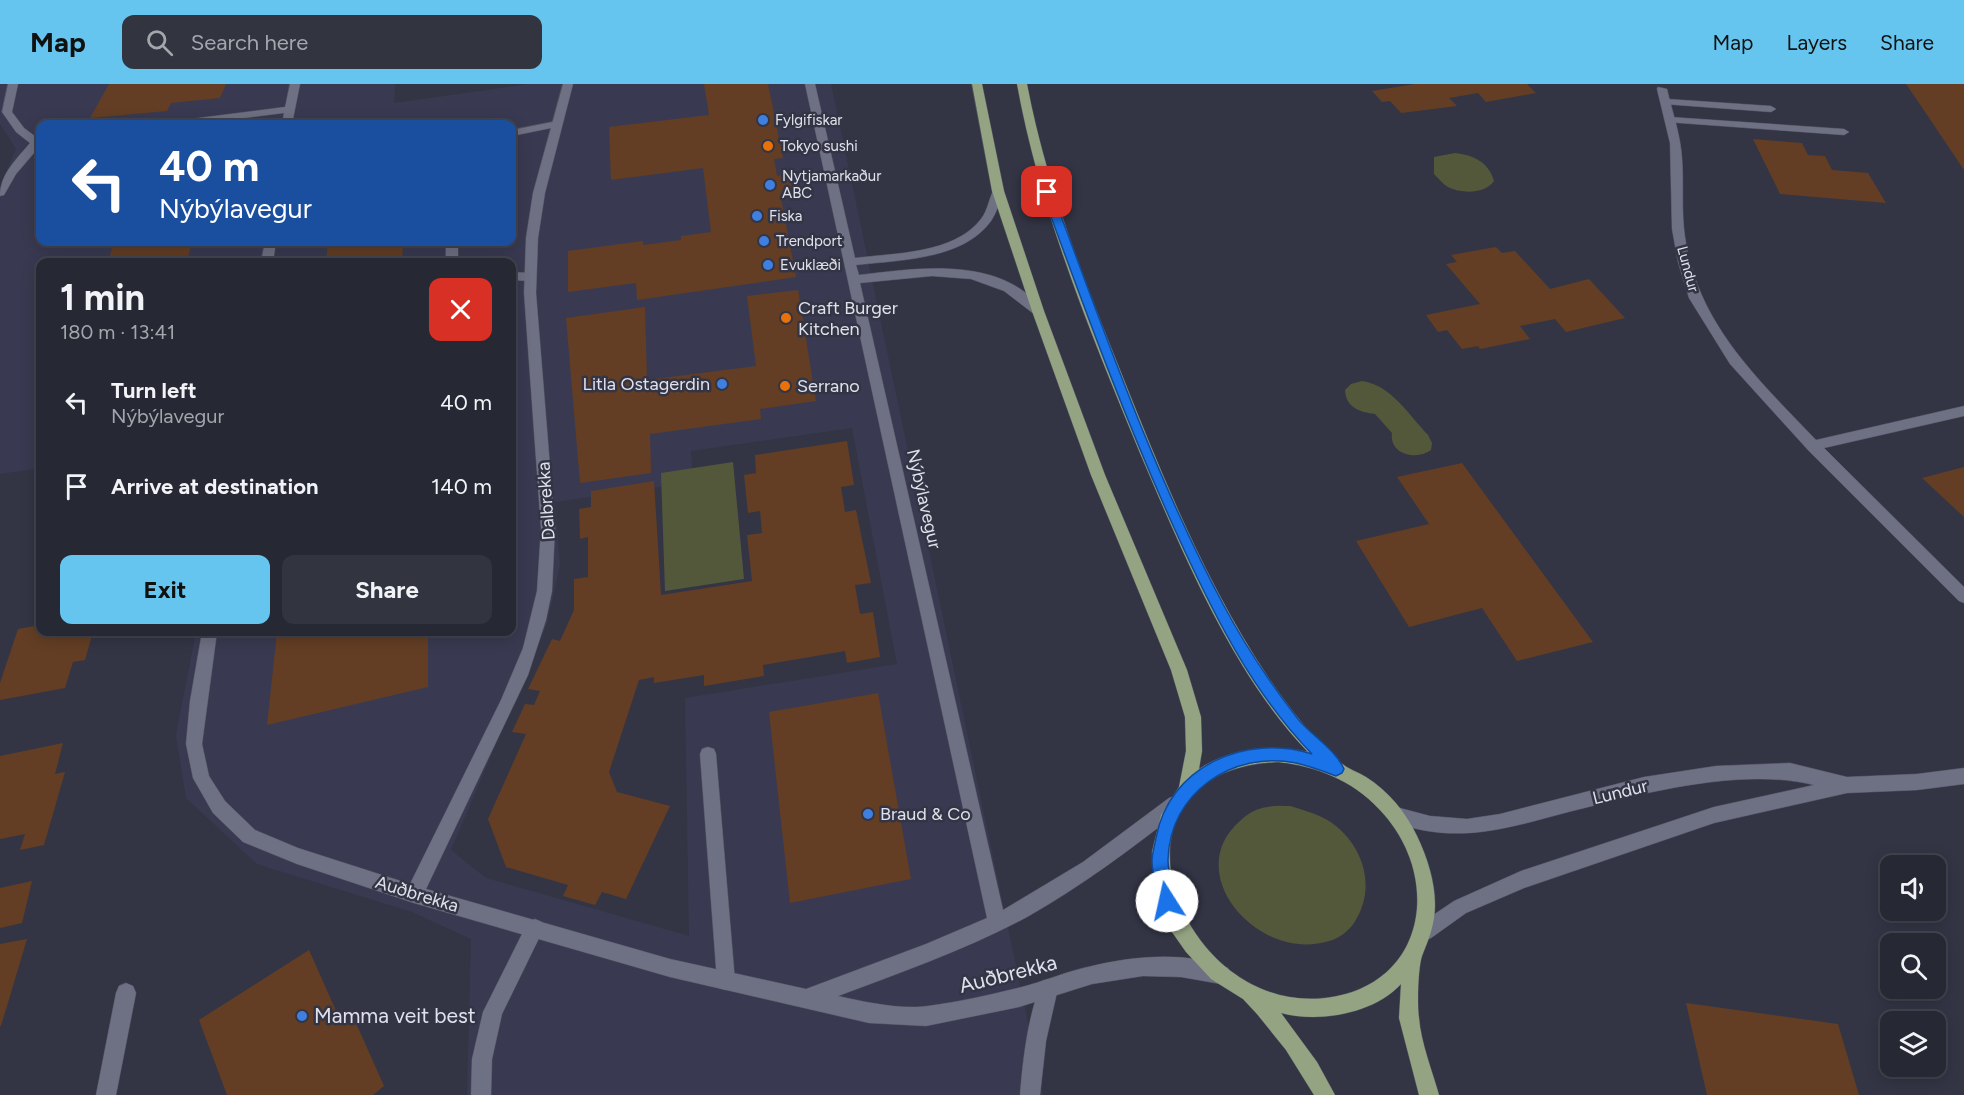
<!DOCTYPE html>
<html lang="en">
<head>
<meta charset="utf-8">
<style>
  body { margin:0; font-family:Figtree,sans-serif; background:#323440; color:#f1f3f6; height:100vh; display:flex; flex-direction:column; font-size:22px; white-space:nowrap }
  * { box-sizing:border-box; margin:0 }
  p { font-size:20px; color:#a4a6ac }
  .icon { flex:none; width:33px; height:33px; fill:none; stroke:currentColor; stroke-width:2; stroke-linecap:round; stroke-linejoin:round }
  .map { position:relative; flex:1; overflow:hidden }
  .drawer { position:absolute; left:36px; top:174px; width:480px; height:378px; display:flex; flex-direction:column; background:#262834; border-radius:12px; box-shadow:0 3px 15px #0003,0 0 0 2px #42444f }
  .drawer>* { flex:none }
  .banner { position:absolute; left:36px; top:36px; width:480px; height:126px; border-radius:12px; box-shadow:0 3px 15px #0003,0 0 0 2px #42444f; background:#1a4fa0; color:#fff; overflow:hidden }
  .fabs { position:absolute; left:1880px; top:771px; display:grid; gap:12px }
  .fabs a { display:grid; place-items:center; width:66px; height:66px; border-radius:12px; background:#262834; box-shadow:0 3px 15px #0003,0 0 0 2px #42444f; font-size:30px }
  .pin { position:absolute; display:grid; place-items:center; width:51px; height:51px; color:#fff; margin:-26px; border-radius:12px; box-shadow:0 3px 9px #0006 }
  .me { position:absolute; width:66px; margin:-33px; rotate:350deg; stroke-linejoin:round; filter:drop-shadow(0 0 4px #0008) }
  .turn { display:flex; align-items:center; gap:21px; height:126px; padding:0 24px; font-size:27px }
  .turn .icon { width:78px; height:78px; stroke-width:2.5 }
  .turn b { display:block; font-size:42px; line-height:51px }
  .round { display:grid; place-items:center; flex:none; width:63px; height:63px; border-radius:12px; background:#323440 }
  .overview { display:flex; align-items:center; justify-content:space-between; height:102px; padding:0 24px }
  h1 { font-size:36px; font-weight:700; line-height:45px }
  .button { display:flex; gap:12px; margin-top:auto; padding:12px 24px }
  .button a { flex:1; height:69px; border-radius:12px; background:#65c5ee; color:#111; font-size:24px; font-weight:700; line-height:69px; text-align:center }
  .button a+a { background:#323440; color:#f1f3f6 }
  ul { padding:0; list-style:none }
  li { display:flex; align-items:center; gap:18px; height:84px; padding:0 24px }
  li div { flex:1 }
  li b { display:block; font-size:22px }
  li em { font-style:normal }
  header { display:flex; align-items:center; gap:36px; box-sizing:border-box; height:84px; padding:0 30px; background:#65c5ee; color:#111 }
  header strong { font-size:28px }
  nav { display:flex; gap:33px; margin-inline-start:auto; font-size:21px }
  .search { width:420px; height:54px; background:#323440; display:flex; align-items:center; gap:15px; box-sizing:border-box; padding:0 21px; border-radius:12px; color:#a4a6ac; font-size:22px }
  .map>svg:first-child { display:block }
  .built { fill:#393a51; fill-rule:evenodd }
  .green { fill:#53583b }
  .building { fill:#633e24 }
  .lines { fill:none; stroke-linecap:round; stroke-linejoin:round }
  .service-casing { stroke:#525361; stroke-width:1 }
  .minor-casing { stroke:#525361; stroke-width:1 }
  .primary-casing { stroke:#525361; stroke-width:1 }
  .service { fill:#6e7083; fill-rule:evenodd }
  .minor { fill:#6e7083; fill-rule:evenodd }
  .primary { fill:#94a482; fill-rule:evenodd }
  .route { fill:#1a73e8; stroke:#114b97; stroke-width:1.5 }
  .shop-dot { fill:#3f7fe0; stroke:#333545; stroke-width:2 }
  .food-dot { fill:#e8710a; stroke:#333545; stroke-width:2 }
  .labels { text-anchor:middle; stroke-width:5; stroke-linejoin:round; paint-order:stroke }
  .far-poi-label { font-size:15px; fill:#e0e1ec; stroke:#333545; text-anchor:start }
  .far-street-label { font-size:15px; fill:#e0e1ec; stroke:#333545 }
  .poi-label { font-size:18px; fill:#e0e1ec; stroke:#333545; text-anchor:start }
  .street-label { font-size:18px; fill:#e0e1ec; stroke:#333545 }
  .near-street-label { font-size:21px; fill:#e0e1ec; stroke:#333545 }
  .near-poi-label { font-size:21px; fill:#e0e1ec; stroke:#333545; text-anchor:start }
</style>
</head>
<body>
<header>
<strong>Map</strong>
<div class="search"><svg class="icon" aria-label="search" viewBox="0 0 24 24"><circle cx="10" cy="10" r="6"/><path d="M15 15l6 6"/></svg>Search here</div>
<nav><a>Map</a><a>Layers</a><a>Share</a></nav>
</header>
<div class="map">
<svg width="1964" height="1011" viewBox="0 0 1964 1011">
  <rect width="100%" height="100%" fill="#333545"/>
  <!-- built -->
  <path class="built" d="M 0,0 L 395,0 L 394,19 L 529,0 L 831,0 L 1043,1011 L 467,1011 L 471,855 L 412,828 L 257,780 L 186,714 L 176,651 L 196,548 L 512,548 L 512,178 L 40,178 L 40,384 L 0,390 L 0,103 L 16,65 L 0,40 ZM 40,40 L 512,40 L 512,158 L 40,158 ZM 852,344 L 897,580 L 685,614 L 689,852 L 486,794 L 451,766 L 547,540 L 560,481 L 555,418 L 693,398 L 691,367 Z"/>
  <!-- green -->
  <path class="green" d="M 1455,69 C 1473,71 1489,78 1494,97 C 1485,110 1462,110 1448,103 C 1443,100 1439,95 1434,90 L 1434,73 Z
    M 1362,297 C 1391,301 1409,331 1428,351 L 1432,359 L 1431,366 C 1416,377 1389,370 1392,349 L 1375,330 C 1360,328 1346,324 1345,306 L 1351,300 Z
    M 733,378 L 744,495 L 665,507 L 661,389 Z
    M 1290,722 C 1306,727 1323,731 1336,742 C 1365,766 1376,806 1354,839 C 1349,846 1339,855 1329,857 C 1258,879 1180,789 1240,737 C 1247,730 1257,724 1268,723 C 1275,721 1283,722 1290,722 Z"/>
  <!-- building -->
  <path class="building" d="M 109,0 L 226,0 L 220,14 L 171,19 L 167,27 L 90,34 Z
    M 704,0 L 768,0 L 783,74 L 774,75 L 777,92 L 790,90 L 794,107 L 780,109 L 796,193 L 637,216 L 636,199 L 568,208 L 568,167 L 643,157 L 643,161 L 681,156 L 681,152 L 711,148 L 703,84 L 611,96 L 609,43 L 709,31 Z
    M 1415,0 L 1527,0 L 1536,9 L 1486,18 L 1478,9 L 1449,14 L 1457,22 L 1401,29 L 1390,17 L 1382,18 L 1372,7 Z
    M 1906,0 L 1964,0 L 1964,86 L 1917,16 Z
    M 1753,55 L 1802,59 L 1808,71 L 1825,72 L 1832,86 L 1868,89 L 1886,119 L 1780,110 Z
    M 114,158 L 192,158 L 187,178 L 108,178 Z
    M 328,158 L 403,158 L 402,178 L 326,178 Z
    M 1496,163 L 1502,169 L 1515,167 L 1550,205 L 1589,195 L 1625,234 L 1566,248 L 1555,235 L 1520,242 L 1530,255 L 1480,265 L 1478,262 L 1462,265 L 1447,246 L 1438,248 L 1426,231 L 1480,220 L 1446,180 L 1457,178 L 1451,171 Z
    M 798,206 L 816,317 L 760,325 L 761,335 L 650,350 L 651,389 L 580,399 L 566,234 L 645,223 L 647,296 L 756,282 L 747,212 Z
    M 847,357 L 854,401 L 841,403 L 845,428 L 856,426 L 871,499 L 855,501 L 860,530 L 873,528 L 880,573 L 847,579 L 845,567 L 763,581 L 764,592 L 704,602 L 704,591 L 654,599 L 654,593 L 639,596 L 609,688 L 617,708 L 670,722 L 626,815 L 602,808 L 595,821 L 563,812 L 568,801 L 506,783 L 488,735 L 526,650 L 512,648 L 525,620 L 534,621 L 540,607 L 528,605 L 552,555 L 560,557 L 574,526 L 574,495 L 588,493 L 588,453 L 580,455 L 579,425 L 591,423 L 591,407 L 654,397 L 661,511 L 752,497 L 747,451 L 762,449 L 760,427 L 748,429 L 744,391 L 756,389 L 755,371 Z
    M 1462,379 L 1593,558 L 1517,577 L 1482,524 L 1409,543 L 1356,457 L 1429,440 L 1397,393 Z
    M 1964,383 L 1964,433 L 1922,394 Z
    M 40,541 L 40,548 L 93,548 L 85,576 L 73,578 L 65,604 L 0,616 L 0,599 L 18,545 Z
    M 277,548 L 428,548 L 428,603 L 267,641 Z
    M 878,609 L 911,795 L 790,819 L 769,628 Z
    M 63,659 L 55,690 L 65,688 L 44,761 L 20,766 L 25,750 L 0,755 L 0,672 Z
    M 32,797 L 22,839 L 0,844 L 0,804 Z
    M 27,855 L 1,942 L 0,942 L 0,860 Z
    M 309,866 L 341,938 L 352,930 L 384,1002 L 373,1011 L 227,1011 L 199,936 Z
    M 1686,919 L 1838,940 L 1859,1011 L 1707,1011 Z"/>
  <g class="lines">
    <defs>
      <path id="service" d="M 1667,15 L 1771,22 L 1776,25 L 1771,28 L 1663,20 L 1662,18 Z
        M 1670,33 L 1844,45 L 1849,48 L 1844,51 L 1666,38 L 1666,34 Z
        M 557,37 L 561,38 L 561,42 L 512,52 L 512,46 Z
        M 446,158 L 458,158 L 458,178 L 446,178 Z
        M 512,188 L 530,189 L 536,193 L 530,197 L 512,196 Z
        M 708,663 L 714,665 L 716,670 L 735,897 L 733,904 L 726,906 L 719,904 L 717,897 L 700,670 L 702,665 Z
        M 535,835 L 542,838 L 544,844 L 502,930 L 492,975 L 491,1011 L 471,1011 L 472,975 L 483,928 L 528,838 Z
        M 1049,895 L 1056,897 L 1058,904 L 1046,957 L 1040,1011 L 1020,1011 C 1023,973 1028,932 1042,897 Z"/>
      <path id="minor" d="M 8,0 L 18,0 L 12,28 L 24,44 L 40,56 L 40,62 L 16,90 L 4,111 L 0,112 C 0,90 16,76 30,59 L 16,48 L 2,28 Z
        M 290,0 L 300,0 L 292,40 L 282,40 L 284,29 L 195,40 L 170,40 L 175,37 L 285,23 Z
        M 563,0 L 573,0 L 545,109 L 538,154 L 536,209 L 555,444 L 552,507 L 546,536 L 528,591 L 426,805 L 670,875 L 806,905 L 926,860 L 987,834 L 805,0 L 815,0 L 855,174 C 895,169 954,170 981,135 C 988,126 989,114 994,105 L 1002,105 L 1004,107 C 1000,117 997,128 991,137 C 963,176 899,176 856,181 L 859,191 C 919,184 1001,171 1044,227 L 1042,230 L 1034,230 L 1004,207 L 971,195 L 932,192 L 860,199 L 1003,826 L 1083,778 L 1169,714 L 1175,712 L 1181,714 L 1184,720 L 1181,726 C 1132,764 1082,802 1027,833 C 967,865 902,888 838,912 C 865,918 901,926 928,922 C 958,918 989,911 1018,904 C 1043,898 1067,887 1092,882 C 1134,872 1187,867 1228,884 L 1230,891 L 1228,898 L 1221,900 L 1181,893 L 1143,892 L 1092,900 L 1019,923 L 926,942 L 869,939 L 670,893 L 414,819 L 297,780 L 243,758 L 213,729 L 193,694 L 186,660 L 190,617 L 202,548 L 217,548 L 202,660 L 209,692 L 225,717 L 255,746 L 298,764 L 410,800 L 501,616 L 523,564 L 537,507 L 541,444 L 524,209 L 526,154 L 533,109 Z
        M 1658,3 L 1667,5 C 1671,23 1677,40 1680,58 C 1685,86 1681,116 1684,145 C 1694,237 1756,293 1816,356 L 1964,322 L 1964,332 L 1824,364 L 1964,503 L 1964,519 L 1959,517 L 1808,366 L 1730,280 L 1689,214 L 1678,178 L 1672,145 L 1670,59 L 1657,5 Z
        M 265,158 L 276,158 L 273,178 L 261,178 Z
        M 1790,679 L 1847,693 L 1917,690 L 1964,684 L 1964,700 L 1917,706 L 1847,709 L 1714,739 L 1524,804 L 1466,829 L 1431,854 L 1424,857 L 1417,854 L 1415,848 L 1417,842 L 1454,817 L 1521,787 L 1714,723 L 1814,701 C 1741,683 1645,709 1572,727 C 1507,744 1457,762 1390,737 L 1387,731 L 1390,725 L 1396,723 L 1430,732 L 1467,735 L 1500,730 L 1644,693 L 1716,682 Z
        M 126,899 L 133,902 L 136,909 L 116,1011 L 96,1011 L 116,909 L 119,902 Z"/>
      <path id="primary" d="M 972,0 L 982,0 L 1004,107 L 1044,227 L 1105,391 L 1187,586 L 1201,633 L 1202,667 L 1199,685 C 1231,664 1271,660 1308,668 C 1233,591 1182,467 1140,369 C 1091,250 1040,127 1017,0 L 1027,0 C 1046,101 1084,196 1122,291 C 1163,394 1206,500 1268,593 C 1289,624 1313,655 1341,679 C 1348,685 1358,688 1366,693 C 1388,707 1406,728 1417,752 C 1429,777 1438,807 1434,834 C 1432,848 1427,859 1422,872 C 1418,884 1417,921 1419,934 C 1421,959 1432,986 1439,1011 L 1419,1011 L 1399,934 L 1401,900 C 1374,930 1318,939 1281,929 L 1317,978 L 1335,1011 L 1314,1011 L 1286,966 L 1257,930 L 1243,915 L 1211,895 L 1186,868 L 1172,848 L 1162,825 L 1153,787 L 1152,768 L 1161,731 L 1179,703 L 1186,667 L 1185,633 L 1171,586 L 1091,391 L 1032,227 L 992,107 ZM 1278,678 C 1316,682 1352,696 1379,725 C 1443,791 1428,902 1325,914 C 1178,931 1087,686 1278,678 Z"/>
    </defs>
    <!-- service casing -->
    <use href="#service" class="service-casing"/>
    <!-- minor casing -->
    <use href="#minor" class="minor-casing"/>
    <!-- primary casing -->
    <use href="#primary" class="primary-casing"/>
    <!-- service -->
    <use href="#service" class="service"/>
    <!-- minor -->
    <use href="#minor" class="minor"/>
    <!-- primary -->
    <use href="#primary" class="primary"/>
  </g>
  <!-- route -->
  <path class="route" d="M 1043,105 L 1052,108 C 1104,246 1153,389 1223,520 C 1244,560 1270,599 1298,635 C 1311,651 1335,665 1344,685 L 1342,689 L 1336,692 C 1323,687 1310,682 1296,679 C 1233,666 1169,709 1168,776 C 1168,789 1173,804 1175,817 L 1173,823 L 1167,825 L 1161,823 L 1159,817 C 1157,804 1152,790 1152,777 C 1152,769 1155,761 1156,754 C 1169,682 1246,649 1312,670 C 1253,609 1216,535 1181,459 C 1128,344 1085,226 1042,108 Z"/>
  <!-- markers -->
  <g class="shop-dot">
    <circle cx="763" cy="36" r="6"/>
    <circle cx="770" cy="101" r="6"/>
    <circle cx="757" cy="132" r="6"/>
    <circle cx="764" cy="157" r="6"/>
    <circle cx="768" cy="181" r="6"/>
    <circle cx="722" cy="300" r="6"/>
    <circle cx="868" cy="730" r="6"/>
    <circle cx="302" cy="932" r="6"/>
  </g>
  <g class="food-dot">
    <circle cx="768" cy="62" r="6"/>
    <circle cx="786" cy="234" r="6"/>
    <circle cx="785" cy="302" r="6"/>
  </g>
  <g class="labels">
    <!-- far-poi labels -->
    <g class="far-poi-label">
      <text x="775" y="41">Fylgifiskar</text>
      <text x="780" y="67">Tokyo sushi</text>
      <text x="782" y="97">Nytjamarkaður<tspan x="782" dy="17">ABC</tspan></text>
      <text x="769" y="137">Fiska</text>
      <text x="776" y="162">Trendport</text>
      <text x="780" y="186">Evuklæði</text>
    </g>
    <!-- far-street labels -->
    <g class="far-street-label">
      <text transform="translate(1688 185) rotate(75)" y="5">Lundur</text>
    </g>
    <!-- poi labels -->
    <g class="poi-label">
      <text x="798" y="230">Craft Burger<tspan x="798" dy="21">Kitchen</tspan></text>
      <text x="710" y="306" text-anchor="end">Litla Ostagerdin</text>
      <text x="797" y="308">Serrano</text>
      <text x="880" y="736">Braud &amp; Co</text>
    </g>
    <!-- street labels -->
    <g class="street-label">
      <text transform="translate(924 415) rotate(77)" y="6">Nýbýlavegur</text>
      <text transform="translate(546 417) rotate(-94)" y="6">Dalbrekka</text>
      <text transform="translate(1620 708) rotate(-14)" y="6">Lundur</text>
      <text transform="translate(417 810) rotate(17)" y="6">Auðbrekka</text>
    </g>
    <!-- near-street labels -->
    <g class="near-street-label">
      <text transform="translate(1008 890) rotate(-14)" y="7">Auðbrekka</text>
    </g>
    <!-- near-poi labels -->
    <g class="near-poi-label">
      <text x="314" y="939">Mamma veit best</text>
    </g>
  </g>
</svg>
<div class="fabs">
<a><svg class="icon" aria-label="sound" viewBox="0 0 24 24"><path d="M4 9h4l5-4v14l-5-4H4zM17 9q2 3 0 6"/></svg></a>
<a><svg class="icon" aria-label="search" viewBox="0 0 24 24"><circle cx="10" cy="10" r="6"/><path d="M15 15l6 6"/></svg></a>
<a><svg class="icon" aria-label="layers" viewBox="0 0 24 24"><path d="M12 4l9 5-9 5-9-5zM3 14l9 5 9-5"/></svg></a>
</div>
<div class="pin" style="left:1047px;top:108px;background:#d93025"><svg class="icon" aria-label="arrive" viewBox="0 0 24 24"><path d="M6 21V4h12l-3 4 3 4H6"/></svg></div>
<svg class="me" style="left:1167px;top:817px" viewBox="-20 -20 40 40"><circle r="19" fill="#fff"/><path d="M0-13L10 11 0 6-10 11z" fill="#1a73e8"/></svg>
<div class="banner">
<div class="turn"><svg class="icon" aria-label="left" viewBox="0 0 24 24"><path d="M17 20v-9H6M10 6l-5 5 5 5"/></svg><div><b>40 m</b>Nýbýlavegur</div></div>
</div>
<section class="drawer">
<div class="overview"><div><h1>1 min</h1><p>180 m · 13:41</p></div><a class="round" style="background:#d93025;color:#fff"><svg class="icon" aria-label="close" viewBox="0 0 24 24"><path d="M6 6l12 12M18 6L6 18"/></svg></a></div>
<ul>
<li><svg class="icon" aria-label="left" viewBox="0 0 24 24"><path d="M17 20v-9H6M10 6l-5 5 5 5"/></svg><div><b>Turn left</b><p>Nýbýlavegur</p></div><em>40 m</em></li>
<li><svg class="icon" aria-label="arrive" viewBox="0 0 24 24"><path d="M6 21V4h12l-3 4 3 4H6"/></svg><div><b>Arrive at destination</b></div><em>140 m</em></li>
</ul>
<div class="button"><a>Exit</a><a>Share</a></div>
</section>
</div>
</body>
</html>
